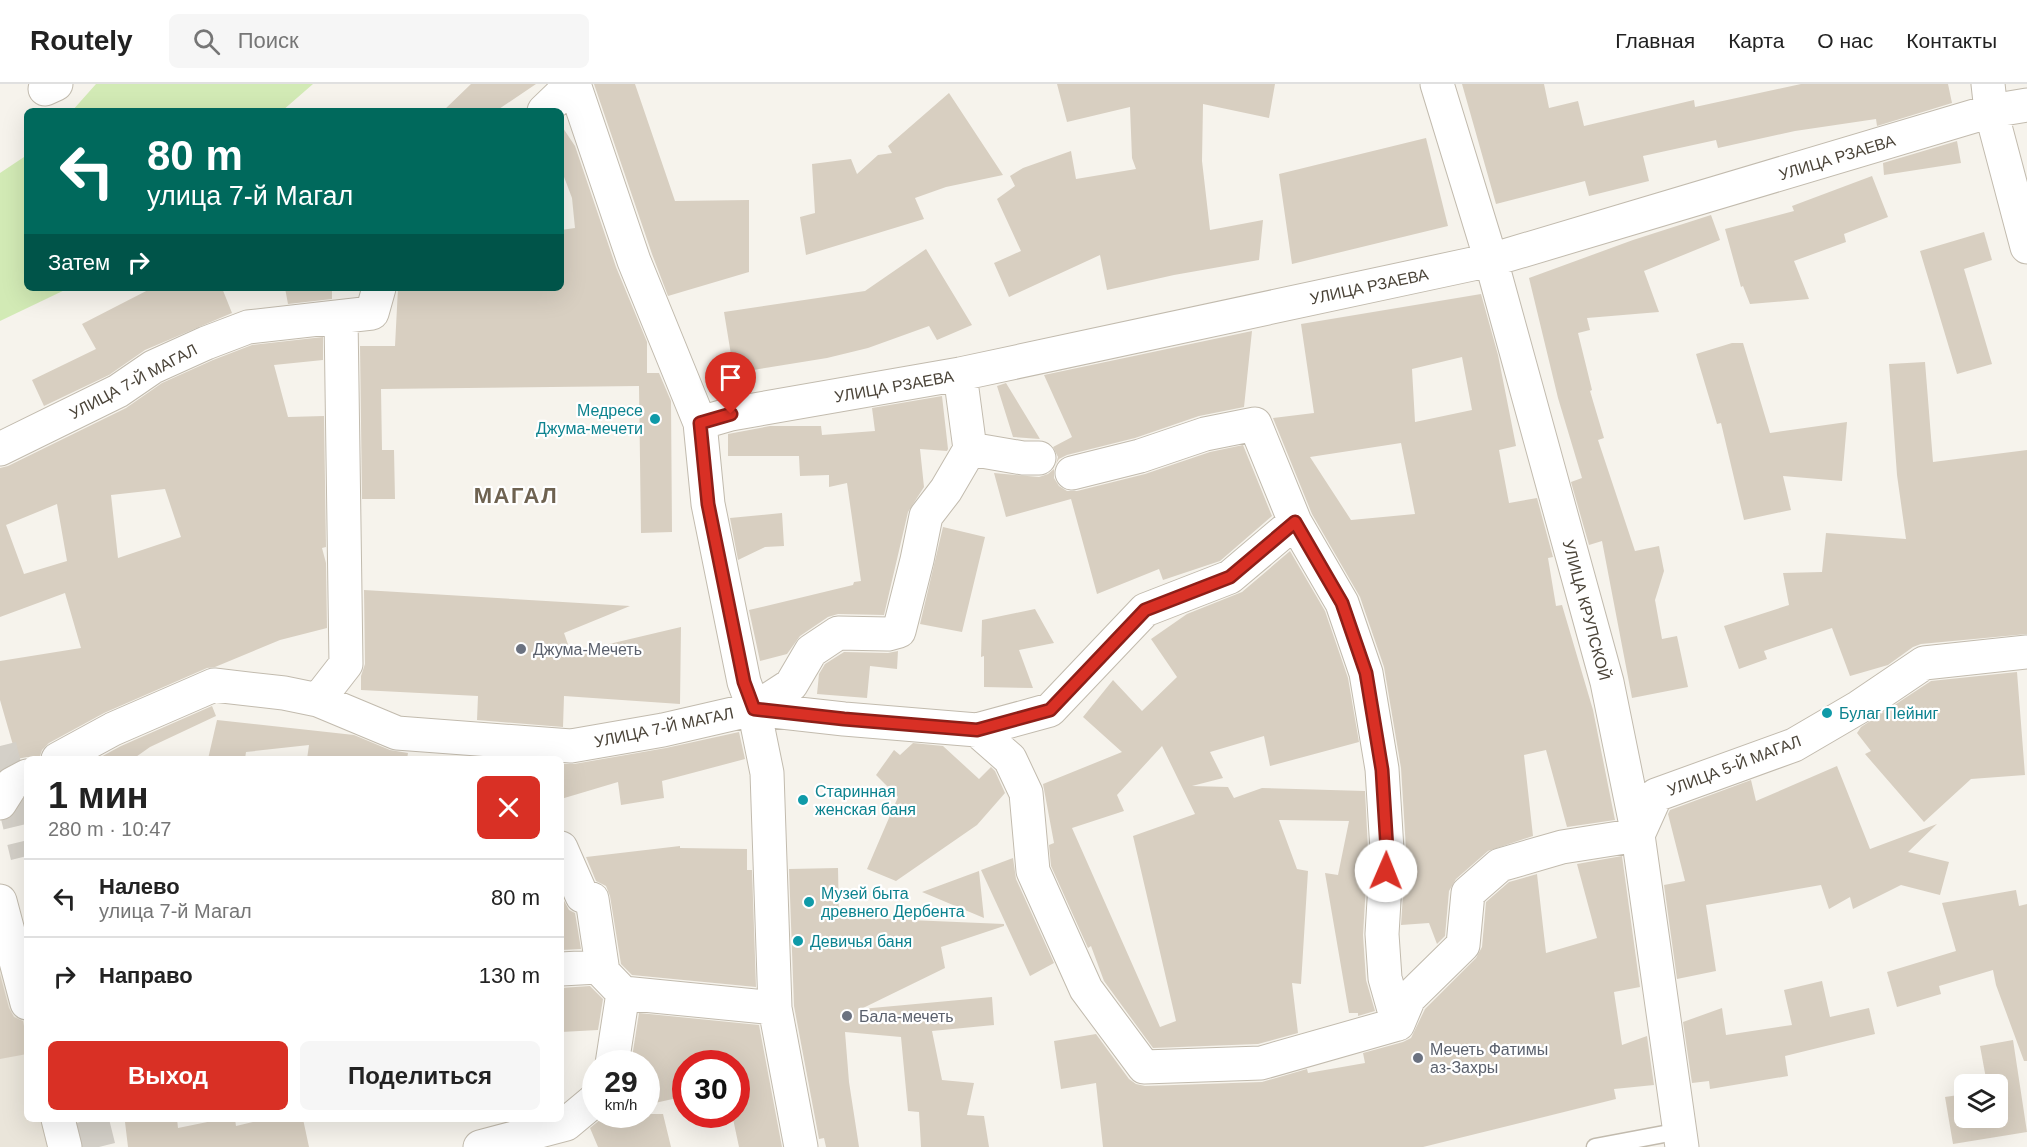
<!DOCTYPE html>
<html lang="ru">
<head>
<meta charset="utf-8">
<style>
  body { margin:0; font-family:Arial,sans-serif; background:#f6f6f6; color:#222; height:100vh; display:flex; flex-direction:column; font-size:22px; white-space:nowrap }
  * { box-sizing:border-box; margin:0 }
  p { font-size:20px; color:#767676 }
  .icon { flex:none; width:33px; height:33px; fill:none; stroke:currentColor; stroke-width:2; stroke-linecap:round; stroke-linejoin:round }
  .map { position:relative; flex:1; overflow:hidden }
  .details { position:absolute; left:24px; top:672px; width:540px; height:366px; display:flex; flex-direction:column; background:#fff; border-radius:9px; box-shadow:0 6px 24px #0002 }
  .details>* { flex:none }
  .guide { position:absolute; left:24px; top:24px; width:540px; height:183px; border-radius:9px; box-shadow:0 6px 24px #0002; background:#00695c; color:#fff; overflow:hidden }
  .tools { position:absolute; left:1954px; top:990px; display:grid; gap:12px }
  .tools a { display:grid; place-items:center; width:54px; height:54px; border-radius:9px; background:#fff; box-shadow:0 6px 24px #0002; font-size:30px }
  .speed { position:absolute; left:582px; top:966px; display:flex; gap:12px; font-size:30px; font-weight:700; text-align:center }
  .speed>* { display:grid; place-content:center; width:78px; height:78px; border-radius:50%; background:#fff; box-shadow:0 6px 24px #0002; line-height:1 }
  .speed small { font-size:15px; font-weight:400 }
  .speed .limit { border:9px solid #d22; background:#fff; color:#111 }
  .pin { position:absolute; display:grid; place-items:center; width:51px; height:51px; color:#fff; margin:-62px -26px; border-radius:50% 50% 50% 0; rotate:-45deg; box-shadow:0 0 6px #0007 }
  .pin .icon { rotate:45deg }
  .me { position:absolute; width:66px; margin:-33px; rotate:1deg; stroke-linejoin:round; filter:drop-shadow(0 0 4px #0008) }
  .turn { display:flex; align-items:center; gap:21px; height:126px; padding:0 24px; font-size:27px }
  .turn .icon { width:78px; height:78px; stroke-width:2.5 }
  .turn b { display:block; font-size:42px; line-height:51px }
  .then { display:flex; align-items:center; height:57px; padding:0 24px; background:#0003; gap:12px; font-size:22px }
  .round { display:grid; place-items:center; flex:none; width:63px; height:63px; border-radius:9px; background:#f6f6f6 }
  .head { display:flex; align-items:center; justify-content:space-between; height:102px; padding:0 24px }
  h1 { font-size:36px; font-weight:800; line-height:45px }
  .primary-button { display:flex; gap:12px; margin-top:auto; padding:12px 24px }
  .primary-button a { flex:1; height:69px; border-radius:9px; background:#d93025; color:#fff; font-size:24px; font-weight:800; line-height:69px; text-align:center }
  .primary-button a+a { background:#f6f6f6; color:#222 }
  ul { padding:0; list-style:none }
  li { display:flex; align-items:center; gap:18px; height:78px; padding:0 24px; border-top:2px solid #e0e0e0 }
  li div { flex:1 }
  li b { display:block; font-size:22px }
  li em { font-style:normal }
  header { display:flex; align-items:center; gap:36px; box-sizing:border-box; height:84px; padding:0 30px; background:#fff; border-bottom:2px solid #e0e0e0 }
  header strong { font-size:28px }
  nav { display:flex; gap:33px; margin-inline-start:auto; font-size:21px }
  .search { width:420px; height:54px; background:#f6f6f6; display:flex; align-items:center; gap:15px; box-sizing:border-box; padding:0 21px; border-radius:9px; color:#767676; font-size:22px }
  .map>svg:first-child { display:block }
  .residential { fill:#eae5da }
  .green { fill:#d2eab5 }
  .building { fill:#d8cfc1; fill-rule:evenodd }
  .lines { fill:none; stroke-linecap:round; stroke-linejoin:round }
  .trunk-tunnel { stroke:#d4d0c8; stroke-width:33; stroke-dasharray:33 16; stroke-linecap:butt }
  .service-casing { stroke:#c2bbae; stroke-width:19 }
  .minor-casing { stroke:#c2bbae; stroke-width:35 }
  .service { stroke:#fff; stroke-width:16 }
  .minor { stroke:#fff; stroke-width:33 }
  .route-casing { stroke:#8d1f18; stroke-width:15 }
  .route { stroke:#d93025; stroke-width:10 }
  .culture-dot { fill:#0f9aa8; stroke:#fff; stroke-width:2 }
  .worship-dot { fill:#6b7280; stroke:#fff; stroke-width:2 }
  .labels { text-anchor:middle; stroke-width:4.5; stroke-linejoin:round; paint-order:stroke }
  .street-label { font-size:16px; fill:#4b4439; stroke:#fff }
  .culture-label { font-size:16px; fill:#0d838f; stroke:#fff; text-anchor:start }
  .worship-label { font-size:16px; fill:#5b616d; stroke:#fff; text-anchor:start }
  .district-label { font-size:22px; font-weight:bold; letter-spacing:1.5px; fill:#6e6250; stroke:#fff }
</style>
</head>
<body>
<header>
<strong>Routely</strong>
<div class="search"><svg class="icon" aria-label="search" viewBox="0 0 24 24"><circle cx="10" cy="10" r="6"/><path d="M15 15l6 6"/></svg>Поиск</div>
<nav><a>Главная</a><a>Карта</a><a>О нас</a><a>Контакты</a></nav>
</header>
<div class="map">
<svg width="2027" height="1063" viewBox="0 0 2027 1063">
  <rect width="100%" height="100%" fill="#f6f3ec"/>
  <!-- residential -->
  <path class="residential" d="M 0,820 L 27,928 L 27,1035 L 54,1035 L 61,1063 L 0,1063 Z"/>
  <!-- green -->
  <path class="green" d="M 96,0 L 313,0 L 282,27 L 72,27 Z
    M 27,71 L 27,204 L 69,204 L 0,237 L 0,89 Z"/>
  <!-- building -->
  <path class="building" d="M 471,0 L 536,0 L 496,27 L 443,27 Z
    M 594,0 L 635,0 L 675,117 L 749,116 L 749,188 L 668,212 L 652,170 Z
    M 1057,0 L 1275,0 L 1269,34 L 1203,20 L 1202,77 L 1210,146 L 1263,136 L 1259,176 L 1174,191 L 1107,206 L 1100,171 L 1009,213 L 994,179 L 1021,167 L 997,115 L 1015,102 L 1010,92 L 1023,84 L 1071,67 L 1076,95 L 1136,85 L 1132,74 L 1130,23 L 1067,38 Z
    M 1462,0 L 1544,0 L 1549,24 L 1578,17 L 1584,42 L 1694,16 L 1695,23 L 1801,0 L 1948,0 L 1952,19 L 1877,42 L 1876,35 L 1795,47 L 1718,64 L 1716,56 L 1643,72 L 1649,97 L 1589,112 L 1585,97 L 1496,120 Z
    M 949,9 L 1003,91 L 946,103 L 915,114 L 924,135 L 806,171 L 800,133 L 815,129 L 812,80 L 851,75 L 857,90 L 878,71 L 892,69 L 888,62 Z
    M 561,41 L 575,62 L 616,183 L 647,258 L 647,289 L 659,289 L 671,317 L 672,448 L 641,449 L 639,302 L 381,305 L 382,366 L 394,366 L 395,415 L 362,415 L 360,262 L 395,262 L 398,204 L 561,204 L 561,146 L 575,144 L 572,114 L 561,85 Z
    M 1426,54 L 1448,142 L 1292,180 L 1279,90 Z
    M 1957,57 L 1961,79 L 1884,91 L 1883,79 Z
    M 1872,92 L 1888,133 L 1844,150 L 1846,158 L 1794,177 L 1809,215 L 1750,220 L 1743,202 L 1741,203 L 1725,145 L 1794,127 L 1792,122 Z
    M 1711,131 L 1720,156 L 1644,187 L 1659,228 L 1587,234 L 1590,246 L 1578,249 L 1592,306 L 1590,307 L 1604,354 L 1598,356 L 1635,467 L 1659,462 L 1664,487 L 1655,516 L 1662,555 L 1677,552 L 1688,603 L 1632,614 L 1602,457 L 1589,461 L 1571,398 L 1582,394 L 1558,314 L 1529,194 L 1633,156 Z
    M 1984,148 L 1992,176 L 1964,185 L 1992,280 L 1957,290 L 1920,167 Z
    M 926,165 L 972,241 L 937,256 L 929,242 L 868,264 L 827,274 L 734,289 L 724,228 L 865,207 Z
    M 152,204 L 222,204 L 232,229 L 145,266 L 109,291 L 44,322 L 32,296 L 96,265 L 82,240 Z
    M 285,204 L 332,204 L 332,215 L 288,220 Z
    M 1481,210 L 1498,271 L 1516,362 L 1499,366 L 1509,419 L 1537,414 L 1553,473 L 1548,474 L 1556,522 L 1562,521 L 1593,626 L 1615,736 L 1567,743 L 1546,666 L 1524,671 L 1533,752 L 1488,767 L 1456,795 L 1449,807 L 1445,852 L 1437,860 L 1429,839 L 1401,841 L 1406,765 L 1401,684 L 1384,583 L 1360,513 L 1312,430 L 1273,334 L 1314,329 L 1301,240 ZM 1462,273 L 1472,326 L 1415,338 L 1412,285 ZM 1401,359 L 1415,430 L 1351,436 L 1310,373 Z
    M 1252,247 L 1244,323 L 1199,332 L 1135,354 L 1067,371 L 1059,375 L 1056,380 L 1058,373 L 1053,363 L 1072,353 L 1044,291 Z
    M 323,253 L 323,276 L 274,281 L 288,333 L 324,332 L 326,463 L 322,464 L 326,479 L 327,544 L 280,556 L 215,583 L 207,584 L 104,629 L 49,659 L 42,666 L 39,675 L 27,673 L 17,675 L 0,616 L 0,577 L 81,564 L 65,509 L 0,533 L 0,384 L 8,382 L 126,324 L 162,299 L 213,276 L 252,261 ZM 165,405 L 181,453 L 118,474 L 111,411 ZM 57,420 L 67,477 L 24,490 L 6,441 Z
    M 1732,259 L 1743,259 L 1770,349 L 1847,338 L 1842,397 L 1783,392 L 1791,426 L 1744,436 L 1721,339 L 1717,340 L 1696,270 Z
    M 1925,278 L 1933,378 L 2027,366 L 2027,550 L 1921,560 L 1913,563 L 1888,581 L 1850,592 L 1832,544 L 1764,567 L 1767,575 L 1739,585 L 1724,542 L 1789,521 L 1783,489 L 1822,488 L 1826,449 L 1906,455 L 1897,391 L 1889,280 Z
    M 1006,299 L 1040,355 L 1013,353 L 997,302 Z
    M 942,312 L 948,365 L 947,367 L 920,365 L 924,403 L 908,428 L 884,531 L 838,530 L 828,533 L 800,552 L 787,570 L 760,577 L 749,526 L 853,501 L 854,498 L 861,497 L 847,399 L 829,403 L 829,391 L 800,392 L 799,372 L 728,372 L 728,350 L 770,342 L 821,342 L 822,351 L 875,347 L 872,324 Z
    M 1243,361 L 1272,432 L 1220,477 L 1163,496 L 1159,485 L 1097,510 L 1071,415 L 1006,433 L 994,389 L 1039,393 L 1048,390 L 1054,385 L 1054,394 L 1059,402 L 1067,407 L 1077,407 L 1145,390 L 1210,368 Z
    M 782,429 L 784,462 L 765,463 L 738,476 L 730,434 Z
    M 943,443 L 985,453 L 962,548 L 920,540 Z
    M 1290,467 L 1325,527 L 1348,594 L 1359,658 L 1270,682 L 1264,652 L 1210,668 L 1223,694 L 1192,702 L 1228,703 L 1234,714 L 1262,704 L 1365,707 L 1368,766 L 1363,851 L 1366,896 L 1375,927 L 1358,932 L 1358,929 L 1349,929 L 1325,789 L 1338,791 L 1349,737 L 1279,736 L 1297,785 L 1308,787 L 1301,900 L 1292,899 L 1298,949 L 1258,960 L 1153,964 L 1104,897 L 1091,862 L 1088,864 L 1051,782 L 1049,761 L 1054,759 L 1043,700 L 1122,668 L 1083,633 L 1113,596 L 1142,627 L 1177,593 L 1151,555 L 1187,530 L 1242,508 ZM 1162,662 L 1195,730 L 1133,752 L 1176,937 L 1160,943 L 1072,744 L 1124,727 L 1117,711 Z
    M 364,506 L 630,522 L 564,549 L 571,569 L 681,543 L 680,620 L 564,612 L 563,643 L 477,636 L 478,612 L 361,606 L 361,592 L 365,580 Z
    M 1035,525 L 1054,559 L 1019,566 L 1033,604 L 984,603 L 984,572 L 981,573 L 982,536 Z
    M 898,567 L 897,585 L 870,582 L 867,614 L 817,610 L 819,590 L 825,580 L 844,568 L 888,569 Z
    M 2017,588 L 2025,691 L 1971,695 L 1924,738 L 1865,670 L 1871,667 L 1857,649 L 1861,643 L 1931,597 Z
    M 212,622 L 216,632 L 150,663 L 133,675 L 97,675 L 121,662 Z
    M 217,636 L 354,651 L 390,666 L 408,669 L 407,675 L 307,675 L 309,661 L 246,668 L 245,675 L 208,675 Z
    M 739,648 L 745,675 L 662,697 L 664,714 L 621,721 L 618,698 L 561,715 L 561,680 L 574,680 L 666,664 Z
    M 913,659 L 943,662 L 979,695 L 991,683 L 995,687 L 1005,709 L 977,741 L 896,797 L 867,785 L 898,713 L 876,691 L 894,666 L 900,671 Z
    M 1837,682 L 1870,765 L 1937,740 L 1908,768 L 1949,778 L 1940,811 L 1901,801 L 1853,825 L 1850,813 L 1829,825 L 1821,801 L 1706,821 L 1716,887 L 1677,895 L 1664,801 L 1685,797 L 1668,730 L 1670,726 L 1751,696 L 1756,717 Z
    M 680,762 L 680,764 L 747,765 L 747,786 L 752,786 L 756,903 L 632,891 L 621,880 L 610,812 L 606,802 L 596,797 L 586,773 Z
    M 1622,772 L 1640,903 L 1614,908 L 1622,961 L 1647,952 L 1654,1001 L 1614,1005 L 1616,1015 L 1423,1063 L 1103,1063 L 1096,999 L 1061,1005 L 1054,957 L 1096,950 L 1129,995 L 1136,1000 L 1145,1002 L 1262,998 L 1307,985 L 1308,989 L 1365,979 L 1363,969 L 1403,958 L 1411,954 L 1425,925 L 1476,874 L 1482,863 L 1486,818 L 1509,798 L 1537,790 L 1546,869 L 1597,854 L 1577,780 Z
    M 1013,774 L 1016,795 L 1054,879 L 1030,892 L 981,786 Z
    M 838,784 L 839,833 L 1004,840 L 1004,842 L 941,863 L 945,884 L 861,925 L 992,913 L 994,941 L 932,947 L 942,996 L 974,999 L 967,1031 L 984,1032 L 989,1063 L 921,1063 L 919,1028 L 908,1027 L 901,953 L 845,948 L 849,998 L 859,1063 L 826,1063 L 824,1054 L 819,1055 L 794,922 L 789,785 Z
    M 979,787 L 984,834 L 922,808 Z
    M 2016,806 L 2019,822 L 2027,820 L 2027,977 L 2024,977 L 1996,901 L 1993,886 L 1939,902 L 1941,910 L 1897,923 L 1887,888 L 1956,867 L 1942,819 Z
    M 561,811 L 569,826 L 575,829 L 581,865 L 561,866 Z
    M 0,890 L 9,924 L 14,933 L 23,937 L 27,958 L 27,970 L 0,975 Z
    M 1822,897 L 1830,933 L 1869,924 L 1875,950 L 1785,972 L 1788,992 L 1710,1005 L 1709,997 L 1692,999 L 1683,938 L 1722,924 L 1726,951 L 1792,941 L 1784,906 Z
    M 590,902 L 603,915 L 598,946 L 561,948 L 561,904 Z
    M 639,929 L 759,941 L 782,1063 L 739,1063 L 732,1030 L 736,1030 L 736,980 L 686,980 L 686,1012 L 646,1021 L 646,980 L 631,980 Z
    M 2013,956 L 2027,1048 L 1953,1060 L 1945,1013 L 1965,1010 L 1965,1034 L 1998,1034 L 1998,1000 L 1987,1000 L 1980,962 Z
    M 607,1030 L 663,1030 L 671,1063 L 598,1063 L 590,1044 Z
    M 148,1035 L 177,1035 L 178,1044 L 222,1035 L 235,1035 L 236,1042 L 266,1035 L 303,1035 L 309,1063 L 128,1063 L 125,1038 Z"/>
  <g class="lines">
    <!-- trunk-tunnel -->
    <path class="trunk-tunnel" d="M 0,662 L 27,772
      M 92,1035 L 99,1063"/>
    <defs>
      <path id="service" d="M 1595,1063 L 1680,1047"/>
      <path id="minor" d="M 574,0 L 634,177 L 700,339 L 708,420 L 744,598 L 754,625 L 767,689 L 775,924 L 801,1063
        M 1437,0 L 1491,176 L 1607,598 L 1638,751 L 1682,1063
        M 1988,0 L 1991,27 L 2027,163
        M 45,5 L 56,0
        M 544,27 L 572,0
        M 700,339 L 731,330 L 960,290 L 1491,176 L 1991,27 L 2027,21
        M 0,365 L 118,307 L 153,283 L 206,259 L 248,243 L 372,229 L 379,204
        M 970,365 L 1023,374 L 1039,374
        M 1072,389 L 1140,372 L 1205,350 L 1255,340 L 1295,438 L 1342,519 L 1366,589 L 1382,685 L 1387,766 L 1382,850 L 1385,894 L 1398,940
        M 318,616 L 346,580 L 341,233
        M 754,625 L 791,601 L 811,567 L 838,549 L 888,550 L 899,547 L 917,476 L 926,432 L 946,406 L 970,365 L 960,290
        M 977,646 L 1010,675 L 1026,709 L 1033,787 L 1086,905 L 1144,983 L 1261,979 L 1398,940 L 1409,914 L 1463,861 L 1468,809 L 1500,781 L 1562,763 L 1638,751 L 1656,711 L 1794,661 L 1859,623 L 1924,579 L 2027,568
        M 58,675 L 113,645 L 214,601 L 284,609 L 318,616 L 397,649 L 571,662 L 663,646 L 754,625 L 844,635 L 977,646 L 1050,626 L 1145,526 L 1230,493 L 1295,438
        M 0,719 L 12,700 L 27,692
        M 561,764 L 582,812 L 592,815 L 603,888
        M 0,817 L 27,919
        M 561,885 L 598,883 L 623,909 L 775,924
        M 612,980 L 623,909
        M 58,1035 L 65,1063
        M 480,1063 L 566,1040 L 596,1015"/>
    </defs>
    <!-- service casing -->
    <use href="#service" class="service-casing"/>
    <!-- minor casing -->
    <use href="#minor" class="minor-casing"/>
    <!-- service -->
    <use href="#service" class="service"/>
    <!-- minor -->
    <use href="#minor" class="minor"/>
  </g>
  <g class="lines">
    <defs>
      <path id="route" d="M 731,330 L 700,339 L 708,420 L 744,598 L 754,625 L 844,635 L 977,646 L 1050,626 L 1145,526 L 1230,493 L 1295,438 L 1342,519 L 1366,589 L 1382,686 L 1387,766 L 1386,787"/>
    </defs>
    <!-- route casing -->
    <use href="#route" class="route-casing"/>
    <!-- route -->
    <use href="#route" class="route"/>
  </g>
  <!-- markers -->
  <g class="culture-dot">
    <circle cx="655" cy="335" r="6"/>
    <circle cx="1827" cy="629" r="6"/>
    <circle cx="803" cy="716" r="6"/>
    <circle cx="809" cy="818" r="6"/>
    <circle cx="798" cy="857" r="6"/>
  </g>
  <g class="worship-dot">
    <circle cx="521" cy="565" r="6"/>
    <circle cx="847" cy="932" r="6"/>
    <circle cx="1418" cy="974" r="6"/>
  </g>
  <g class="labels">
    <!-- street labels -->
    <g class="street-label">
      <text transform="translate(1837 73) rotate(-17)" y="6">УЛИЦА РЗАЕВА</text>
      <text transform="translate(1369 202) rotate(-12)" y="6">УЛИЦА РЗАЕВА</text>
      <text transform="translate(133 297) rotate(-28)" y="6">УЛИЦА 7-Й МАГАЛ</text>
      <text transform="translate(894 302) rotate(-10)" y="6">УЛИЦА РЗАЕВА</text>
      <text transform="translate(1587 526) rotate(75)" y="6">УЛИЦА КРУПСКОЙ</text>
      <text transform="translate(664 643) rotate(-12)" y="6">УЛИЦА 7-Й МАГАЛ</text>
      <text transform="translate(1734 681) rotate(-21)" y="6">УЛИЦА 5-Й МАГАЛ</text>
    </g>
    <!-- culture labels -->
    <g class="culture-label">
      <text x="643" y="332" text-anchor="end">Медресе<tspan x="643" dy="18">Джума-мечети</tspan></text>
      <text x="1839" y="635">Булаг Пейниг</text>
      <text x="815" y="713">Старинная<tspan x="815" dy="18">женская баня</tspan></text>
      <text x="821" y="815">Музей быта<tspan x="821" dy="18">древнего Дербента</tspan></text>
      <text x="810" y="863">Девичья баня</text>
    </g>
    <!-- worship labels -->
    <g class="worship-label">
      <text x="533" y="571">Джума-Мечеть</text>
      <text x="859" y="938">Бала-мечеть</text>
      <text x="1430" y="971">Мечеть Фатимы<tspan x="1430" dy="18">аз-Захры</tspan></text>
    </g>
    <!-- district labels -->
    <g class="district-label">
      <text x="516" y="419">МАГАЛ</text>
    </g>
  </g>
</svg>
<div class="tools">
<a><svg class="icon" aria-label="layers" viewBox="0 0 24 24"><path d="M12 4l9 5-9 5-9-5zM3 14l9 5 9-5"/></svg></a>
</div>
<div class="speed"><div>29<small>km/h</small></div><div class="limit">30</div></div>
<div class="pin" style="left:731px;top:330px;background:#d93025"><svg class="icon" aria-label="arrive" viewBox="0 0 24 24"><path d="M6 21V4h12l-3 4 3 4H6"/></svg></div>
<svg class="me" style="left:1386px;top:787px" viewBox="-20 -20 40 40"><circle r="19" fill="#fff"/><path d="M0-13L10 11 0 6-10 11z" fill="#d93025"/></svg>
<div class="guide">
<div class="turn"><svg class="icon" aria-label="left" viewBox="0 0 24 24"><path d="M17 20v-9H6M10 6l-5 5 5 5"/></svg><div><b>80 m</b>улица 7-й Магал</div></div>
<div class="then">Затем<svg class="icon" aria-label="right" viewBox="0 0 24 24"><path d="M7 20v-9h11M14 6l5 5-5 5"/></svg></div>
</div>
<section class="details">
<div class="head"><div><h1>1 мин</h1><p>280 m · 10:47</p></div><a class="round" style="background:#d93025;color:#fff"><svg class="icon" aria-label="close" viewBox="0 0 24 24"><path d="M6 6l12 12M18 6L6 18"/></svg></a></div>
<ul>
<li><svg class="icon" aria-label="left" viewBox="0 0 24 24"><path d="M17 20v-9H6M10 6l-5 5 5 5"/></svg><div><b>Налево</b><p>улица 7-й Магал</p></div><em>80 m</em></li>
<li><svg class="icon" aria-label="right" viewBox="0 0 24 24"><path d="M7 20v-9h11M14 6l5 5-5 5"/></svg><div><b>Направо</b></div><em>130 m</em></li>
</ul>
<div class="primary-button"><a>Выход</a><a>Поделиться</a></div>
</section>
</div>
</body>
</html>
